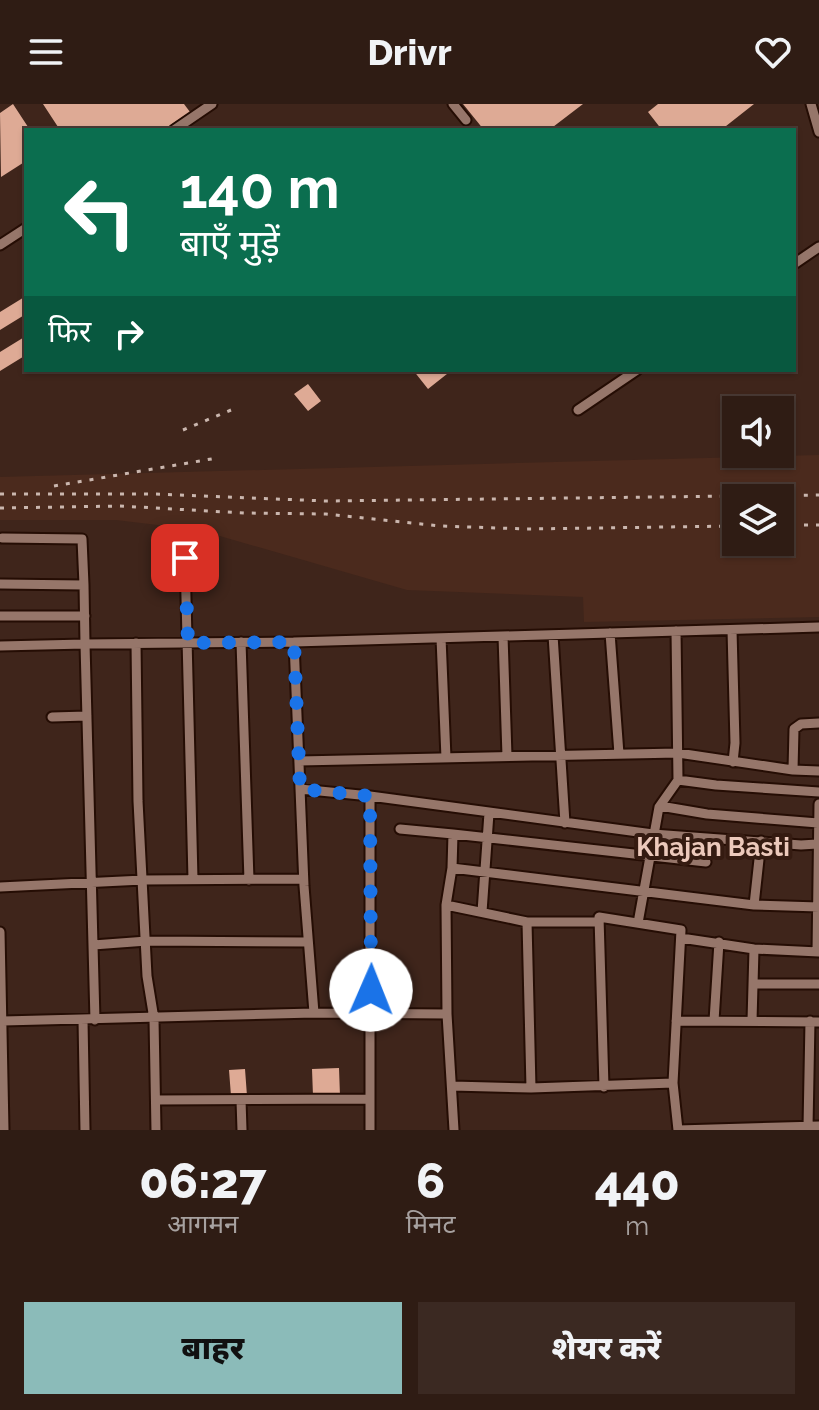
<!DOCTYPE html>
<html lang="hi">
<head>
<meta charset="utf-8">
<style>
  body { margin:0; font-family:Raleway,"Noto Sans Devanagari",sans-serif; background:#3b2922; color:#f1f3f6; height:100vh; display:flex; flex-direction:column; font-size:30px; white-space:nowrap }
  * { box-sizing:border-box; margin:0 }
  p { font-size:26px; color:#a7a1a0 }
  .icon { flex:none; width:44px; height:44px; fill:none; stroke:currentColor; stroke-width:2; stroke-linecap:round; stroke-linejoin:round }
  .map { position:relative; height:1026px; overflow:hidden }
  .details { display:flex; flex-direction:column; background:#2f1c14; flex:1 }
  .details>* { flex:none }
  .banner { position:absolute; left:24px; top:24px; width:772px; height:244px; border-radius:0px; box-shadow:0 2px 6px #0004,0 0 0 2px #4a3a34; background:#0b6e4f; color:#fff; overflow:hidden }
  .tools { position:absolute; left:722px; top:292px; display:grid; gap:16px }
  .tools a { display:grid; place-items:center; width:72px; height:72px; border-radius:0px; background:#2f1c14; box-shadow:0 2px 6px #0004,0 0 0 2px #4a3a34; font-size:40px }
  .pin { position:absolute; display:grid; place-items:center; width:68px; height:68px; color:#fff; margin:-34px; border-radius:16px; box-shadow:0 4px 12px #0006 }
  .me { position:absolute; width:88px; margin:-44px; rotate:1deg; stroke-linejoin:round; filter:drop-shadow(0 0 6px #0008) }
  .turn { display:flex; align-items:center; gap:28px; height:168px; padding:0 24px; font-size:36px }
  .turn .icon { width:104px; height:104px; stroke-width:2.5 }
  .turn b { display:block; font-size:56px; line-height:68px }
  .then { display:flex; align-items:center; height:76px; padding:0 24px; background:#0003; gap:16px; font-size:30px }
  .eta { display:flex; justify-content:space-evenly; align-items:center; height:136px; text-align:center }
  .eta b { font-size:48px; font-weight:800; line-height:56px }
  .action { display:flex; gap:16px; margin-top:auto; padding:16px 24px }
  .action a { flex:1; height:92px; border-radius:0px; background:#8bbbb9; color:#111; font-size:32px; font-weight:800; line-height:92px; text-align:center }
  .action a+a { background:#3b2922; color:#f1f3f6 }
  header { display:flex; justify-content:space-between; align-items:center; height:104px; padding:0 24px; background:#2f1c14; font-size:36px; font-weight:800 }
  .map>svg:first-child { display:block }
  .built { fill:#4b2a1d; fill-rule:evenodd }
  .building { fill:#deaa95 }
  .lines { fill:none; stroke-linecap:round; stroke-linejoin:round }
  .minor-casing { stroke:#250d04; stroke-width:13 }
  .minor { stroke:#96766a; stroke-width:9 }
  .rail { stroke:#cab6ae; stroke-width:3; stroke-dasharray:4 8; stroke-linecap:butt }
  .route { stroke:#1a73e8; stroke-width:14; stroke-dasharray:0 25.2 }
  .labels { text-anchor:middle; stroke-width:8; stroke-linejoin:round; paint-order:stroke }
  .neighbourhood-label { font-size:26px; font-weight:bold; fill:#ecc9bb; stroke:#351b11 }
</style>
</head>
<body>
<header><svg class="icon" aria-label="menu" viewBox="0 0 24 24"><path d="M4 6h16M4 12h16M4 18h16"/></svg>Drivr<svg class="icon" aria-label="heart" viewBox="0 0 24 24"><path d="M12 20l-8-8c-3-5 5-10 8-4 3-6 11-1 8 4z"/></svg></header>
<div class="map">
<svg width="819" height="1026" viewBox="0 0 819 1026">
  <rect width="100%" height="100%" fill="#3f251b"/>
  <!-- built -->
  <path class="built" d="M 819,351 L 819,513 L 584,518 L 583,493 L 407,486 L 199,426 L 116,416 L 0,416 L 0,373 ZM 736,394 L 780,394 L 780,438 L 736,438 Z"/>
  <!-- building -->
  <path class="building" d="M 13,0 L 30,26 L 26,26 L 26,57 L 1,73 L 0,9 Z
    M 43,0 L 184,0 L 190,8 L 163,26 L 60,26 Z
    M 463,0 L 583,0 L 549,26 L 484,26 Z
    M 658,0 L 754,0 L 721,26 L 662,26 L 648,8 Z
    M 26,192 L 26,210 L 0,226 L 0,208 Z
    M 26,232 L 26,251 L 0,267 L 0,248 Z
    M 413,266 L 452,266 L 428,285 Z
    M 308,280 L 321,297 L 308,307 L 294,290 Z
    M 339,964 L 340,992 L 313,992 L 312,965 Z
    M 245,965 L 247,992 L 231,992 L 229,966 Z"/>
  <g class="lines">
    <defs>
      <path id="minor" d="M 453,0 L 466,16
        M 811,0 L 819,28
        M 174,26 L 212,0
        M 0,141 L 26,124
        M 794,160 L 819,143
        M 578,306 L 637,266
        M 2,434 L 82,435 L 84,481
        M 185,454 L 193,775
        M 0,480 L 84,481 L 85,540 L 0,542
        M 0,512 L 85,512
        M 732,526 L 735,639 L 733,658
        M 610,529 L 619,650
        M 553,531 L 565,719
        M 503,532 L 507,652
        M 441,534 L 446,654
        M 241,538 L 249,776
        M 136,539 L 138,697 L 147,872 L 154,915 L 156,1026
        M 52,613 L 87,612
        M 299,657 L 678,649 L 793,666 L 819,667
        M 793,666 L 794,625 L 801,620 L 819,619
        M 678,676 L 716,681 L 819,688
        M 300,685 L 370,692 L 653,730 L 801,741 L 817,740
        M 370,692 L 370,1026
        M 660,702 L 707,710 L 818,719
        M 400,725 L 453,730 L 452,764 L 446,801
        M 453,730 L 706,758
        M 452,764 L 754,801 L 819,803
        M 0,783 L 143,776 L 303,775
        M 754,801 L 761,737
        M 482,808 L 489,709
        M 527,818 L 599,818
        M 638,819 L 659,703 L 678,676 L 676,527
        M 0,828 L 4,1026
        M 681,834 L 754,845 L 819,848
        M 93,841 L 147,837 L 308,838
        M 817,848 L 819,700
        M 753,880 L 819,880
        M 314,909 L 447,910 L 454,1026
        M 447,910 L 446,801 L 527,818 L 531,984 L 452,982
        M 83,916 L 85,1026
        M 95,916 L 85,540 L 294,538 L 819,523
        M 3,917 L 314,909 L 304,782 L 294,538
        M 676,917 L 819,918
        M 714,917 L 719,838
        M 752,917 L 754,845
        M 604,983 L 599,813 L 681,826 L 673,979 L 678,1026
        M 531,984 L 673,979
        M 156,996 L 369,995
        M 241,996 L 242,1026
        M 808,1023 L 810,917
        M 678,1026 L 819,1022"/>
    </defs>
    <!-- minor casing -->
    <use href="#minor" class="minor-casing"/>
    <!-- minor -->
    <use href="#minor" class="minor"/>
    <!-- rail -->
    <path class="rail" d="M 183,326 L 231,306
      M 54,382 L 217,354
      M 0,390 L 153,390 L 326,397 L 819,391
      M 0,404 L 120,402 L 244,409 L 326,410 L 441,422 L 527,425 L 736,422
      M 780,421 L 819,421"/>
  </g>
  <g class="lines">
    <!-- route -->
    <path class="route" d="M 185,454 L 188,539 L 294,538 L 300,685 L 370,692 L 371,886"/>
  </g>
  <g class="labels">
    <!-- neighbourhood labels -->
    <g class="neighbourhood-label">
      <text x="713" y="752">Khajan Basti</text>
    </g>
  </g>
</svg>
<div class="tools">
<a><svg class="icon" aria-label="sound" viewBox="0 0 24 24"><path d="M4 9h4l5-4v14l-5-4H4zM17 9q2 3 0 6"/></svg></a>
<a><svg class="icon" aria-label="layers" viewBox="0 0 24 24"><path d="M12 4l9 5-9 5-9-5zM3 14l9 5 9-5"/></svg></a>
</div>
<div class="pin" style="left:185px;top:454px;background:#d93025"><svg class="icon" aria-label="arrive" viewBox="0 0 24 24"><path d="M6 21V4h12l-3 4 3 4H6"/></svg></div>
<svg class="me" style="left:371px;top:886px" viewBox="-20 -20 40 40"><circle r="19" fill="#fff"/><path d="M0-13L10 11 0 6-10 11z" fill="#1a73e8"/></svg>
<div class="banner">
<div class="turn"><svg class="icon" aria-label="left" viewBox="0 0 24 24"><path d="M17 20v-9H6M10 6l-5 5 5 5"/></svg><div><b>140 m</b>बाएँ मुड़ें</div></div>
<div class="then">फिर<svg class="icon" aria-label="right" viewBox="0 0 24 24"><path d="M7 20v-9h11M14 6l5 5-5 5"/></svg></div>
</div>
</div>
<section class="details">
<div class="eta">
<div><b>06:27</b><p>आगमन</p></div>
<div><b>6</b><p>मिनट</p></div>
<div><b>440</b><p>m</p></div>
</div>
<div class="action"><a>बाहर</a><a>शेयर करें</a></div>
</section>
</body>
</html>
